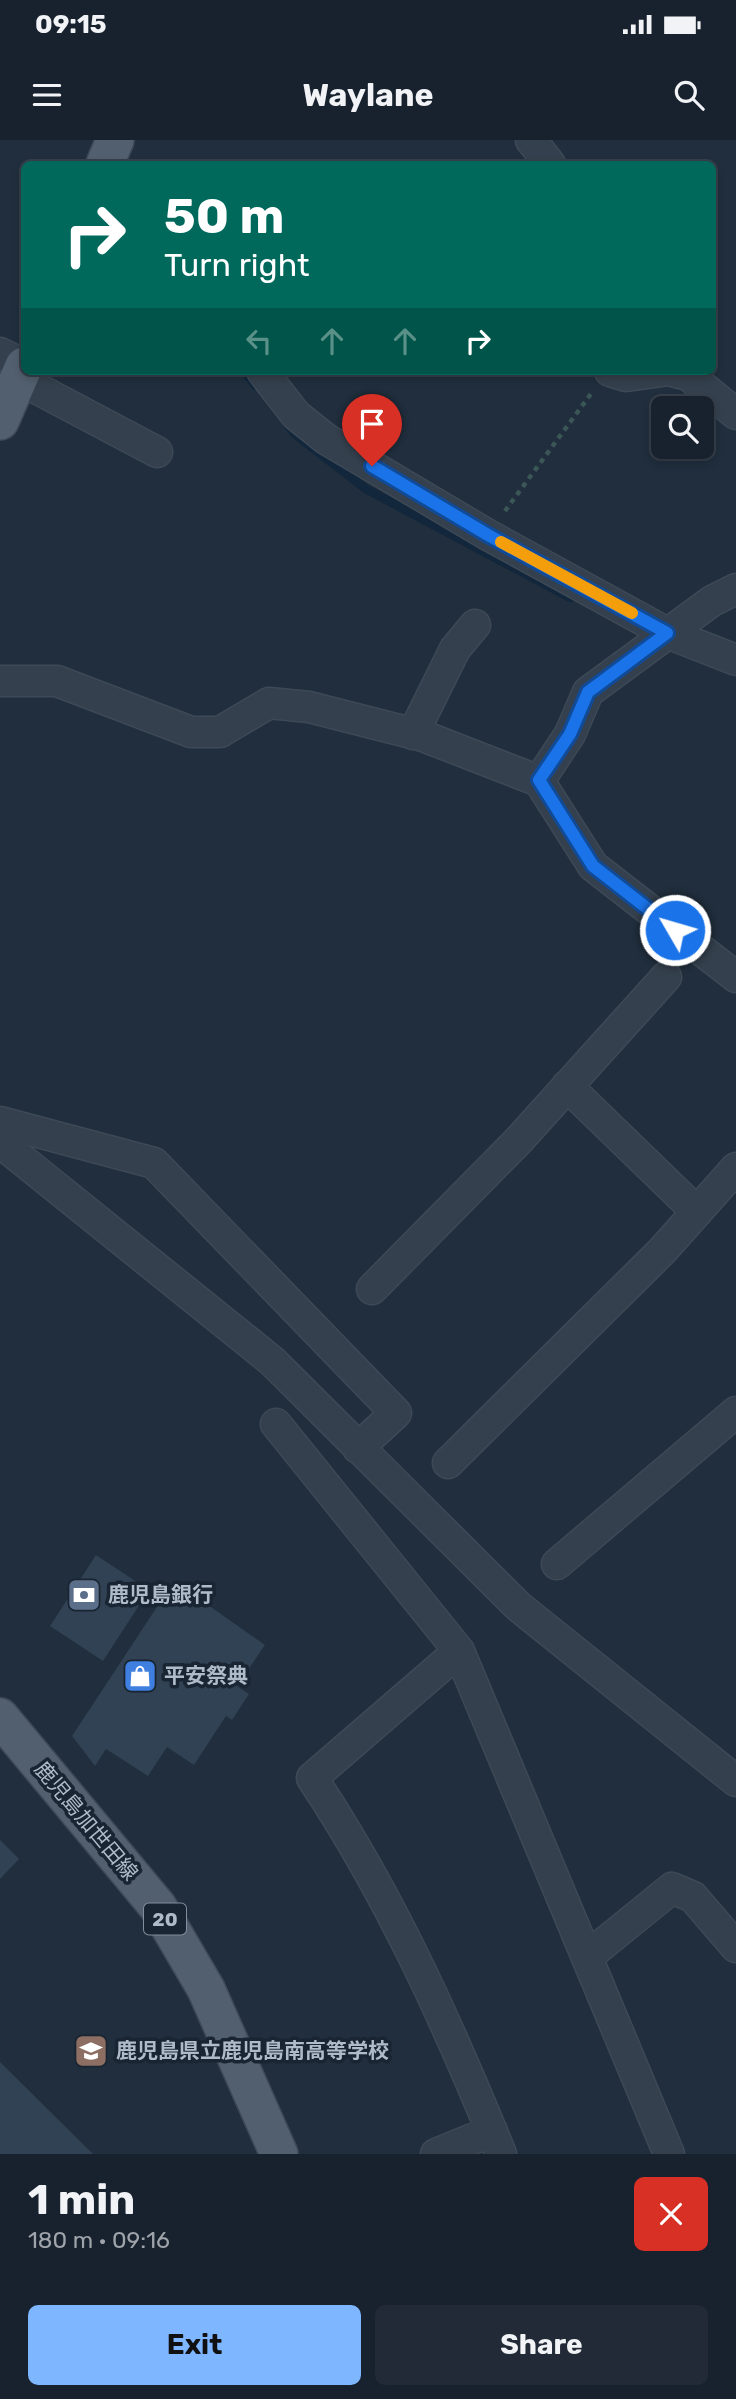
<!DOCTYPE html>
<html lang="en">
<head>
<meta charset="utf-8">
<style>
  body { margin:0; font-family:Rubik,"Noto Sans JP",sans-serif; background:#212a36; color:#f1f3f6; height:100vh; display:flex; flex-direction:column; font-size:26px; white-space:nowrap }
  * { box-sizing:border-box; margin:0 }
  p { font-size:23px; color:#9fa4aa }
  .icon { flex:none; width:38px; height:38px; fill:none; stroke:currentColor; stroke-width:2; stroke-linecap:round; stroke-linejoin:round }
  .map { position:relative; height:2014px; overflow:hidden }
  .panel { display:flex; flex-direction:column; background:#18222e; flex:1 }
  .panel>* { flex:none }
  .guide { position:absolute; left:21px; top:21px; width:695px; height:214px; border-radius:10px; box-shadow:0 4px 10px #0003,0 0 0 2px #363f4a; background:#00695c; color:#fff; overflow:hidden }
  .controls { position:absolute; left:651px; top:256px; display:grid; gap:14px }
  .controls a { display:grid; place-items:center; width:63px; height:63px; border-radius:10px; background:#18222e; box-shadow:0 4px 10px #0003,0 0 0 2px #363f4a; font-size:35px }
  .pin { position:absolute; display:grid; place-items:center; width:60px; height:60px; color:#fff; margin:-72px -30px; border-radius:50% 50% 50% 0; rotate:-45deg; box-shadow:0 0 7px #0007 }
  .pin .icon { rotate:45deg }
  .me { position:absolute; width:77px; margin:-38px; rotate:308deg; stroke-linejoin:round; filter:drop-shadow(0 0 5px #0008) }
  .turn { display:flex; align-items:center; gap:24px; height:147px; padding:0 28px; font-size:32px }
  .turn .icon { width:91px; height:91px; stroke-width:2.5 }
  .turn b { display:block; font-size:49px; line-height:60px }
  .lanes { display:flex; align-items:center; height:66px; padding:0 28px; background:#0003; justify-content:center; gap:35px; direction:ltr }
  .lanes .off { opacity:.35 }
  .round { display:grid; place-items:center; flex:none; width:74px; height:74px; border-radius:10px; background:#212a36 }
  .head { display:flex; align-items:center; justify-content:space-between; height:119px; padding:0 28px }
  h1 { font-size:42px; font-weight:700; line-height:52px }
  .action { display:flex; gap:14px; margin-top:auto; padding:14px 28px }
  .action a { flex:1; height:80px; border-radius:10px; background:#7eb7ff; color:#111; font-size:28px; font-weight:700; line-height:80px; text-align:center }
  .action a+a { background:#212a36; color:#f1f3f6 }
  .status { display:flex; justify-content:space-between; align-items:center; height:49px; padding:0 35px; background:#18222e; direction:ltr }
  .status svg { height:19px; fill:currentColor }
  header { display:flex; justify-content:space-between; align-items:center; height:91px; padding:0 28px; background:#18222e; font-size:32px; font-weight:700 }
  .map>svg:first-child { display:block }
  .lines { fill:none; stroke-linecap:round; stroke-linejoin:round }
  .stream { stroke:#12263c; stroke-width:9 }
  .building { fill:#314254 }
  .minor-casing { stroke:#3d4956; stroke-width:33 }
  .major-casing { stroke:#3d4956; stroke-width:40 }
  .path { stroke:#3b5656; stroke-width:4.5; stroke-dasharray:5 5; stroke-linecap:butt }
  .minor { stroke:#34404d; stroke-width:30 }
  .major { stroke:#525f6e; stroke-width:37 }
  .route-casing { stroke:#114b97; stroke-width:18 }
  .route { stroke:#1a73e8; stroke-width:12 }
  .slow { stroke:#f59e0b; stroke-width:12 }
  .labels { text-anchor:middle; stroke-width:7; stroke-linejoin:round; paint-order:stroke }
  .shield { fill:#192532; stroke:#828e9c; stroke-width:2 }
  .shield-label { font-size:19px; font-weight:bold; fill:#afbbc9 }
  .poi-label { font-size:21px; font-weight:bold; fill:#afbbc9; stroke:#192532; text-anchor:start }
  .street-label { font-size:21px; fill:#afbbc9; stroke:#192532 }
</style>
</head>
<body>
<div class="status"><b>09:15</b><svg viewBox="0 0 49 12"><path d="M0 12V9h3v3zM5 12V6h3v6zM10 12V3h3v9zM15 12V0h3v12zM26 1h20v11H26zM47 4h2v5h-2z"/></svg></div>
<header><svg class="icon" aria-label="menu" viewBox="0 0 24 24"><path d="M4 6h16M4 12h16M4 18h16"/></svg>Waylane<svg class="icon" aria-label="search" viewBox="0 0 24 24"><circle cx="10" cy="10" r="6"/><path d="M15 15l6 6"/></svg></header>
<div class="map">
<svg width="736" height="2014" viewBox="0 0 736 2014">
  <rect width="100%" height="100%" fill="#202e3d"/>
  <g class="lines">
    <!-- stream -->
    <path class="stream" d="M 244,231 L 256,246
      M 287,284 L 295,294 L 366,349 L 571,458"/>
  </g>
  <!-- building -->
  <path class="building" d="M 96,1415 L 149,1450 L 103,1521 L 50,1486 Z
    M 174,1441 L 265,1505 L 237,1546 L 249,1554 L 232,1580 L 226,1576 L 194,1625 L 167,1607 L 148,1636 L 106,1609 L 95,1626 L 72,1596 Z
    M 0,1700 L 19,1719 L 0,1739 Z
    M 0,1922 L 93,2014 L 0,2014 Z"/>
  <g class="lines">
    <defs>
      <path id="minor" d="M 531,0 L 550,24
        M 0,213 L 24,225
        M 262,231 L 296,275 L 326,299 L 488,395 L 667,493 L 736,520
        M 610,231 L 626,236 L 662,231
        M 672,231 L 688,235 L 736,274
        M 19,239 L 157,312
        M 0,541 L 57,541 L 191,592 L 220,592 L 269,563 L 309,567 L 423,596 L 539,641 L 593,726 L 736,837
        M 413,594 L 455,509 L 475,485
        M 539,641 L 570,594 L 588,552 L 712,461 L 736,449
        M 567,946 L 697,1072
        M 0,982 L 154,1023 L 396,1273 L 358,1308
        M 0,1002 L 272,1221 L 518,1466 L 736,1641
        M 372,1149 L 519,1000 L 666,837
        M 276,1284 L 459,1511 L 312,1638 C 390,1755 448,1884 501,2014
        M 448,1323 L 662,1111 L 736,1028
        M 557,1424 L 736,1272
        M 459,1511 L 669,2014
        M 587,1817 L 672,1748 L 693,1757 L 736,1807
        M 436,2014 L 492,1991"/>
      <path id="major" d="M 105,24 L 115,0
        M 0,281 L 24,226
        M 0,1577 L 158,1767 L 206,1849 L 279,2014"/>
    </defs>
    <!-- minor casing -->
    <use href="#minor" class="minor-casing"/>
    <!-- major casing -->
    <use href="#major" class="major-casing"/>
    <!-- path -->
    <path class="path" d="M 505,371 L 593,251"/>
    <!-- minor -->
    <use href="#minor" class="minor"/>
    <!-- major -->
    <use href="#major" class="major"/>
  </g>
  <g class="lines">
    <defs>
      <path id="route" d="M 372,326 L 488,395 L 667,493 L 588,552 L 570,594 L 539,640 L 593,726 L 675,790"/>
    </defs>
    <!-- route casing -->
    <use href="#route" class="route-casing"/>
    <!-- route -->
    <use href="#route" class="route"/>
    <!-- slow -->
    <path class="slow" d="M 501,402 L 632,473"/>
  </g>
  <!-- icons -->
  <defs>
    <symbol id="bank-square" viewBox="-11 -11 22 22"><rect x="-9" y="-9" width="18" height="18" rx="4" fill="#5c6f8a" stroke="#192532"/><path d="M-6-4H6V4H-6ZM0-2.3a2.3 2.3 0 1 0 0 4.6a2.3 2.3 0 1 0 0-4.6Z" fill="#fff"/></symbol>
    <symbol id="shop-square" viewBox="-11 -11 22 22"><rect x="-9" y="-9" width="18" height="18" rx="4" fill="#3f7fe0" stroke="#192532"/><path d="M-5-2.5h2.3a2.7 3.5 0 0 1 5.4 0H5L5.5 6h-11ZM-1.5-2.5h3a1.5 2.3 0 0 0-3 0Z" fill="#fff"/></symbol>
    <symbol id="school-square" viewBox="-11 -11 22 22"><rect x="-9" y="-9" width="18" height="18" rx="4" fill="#8d6e63" stroke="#192532"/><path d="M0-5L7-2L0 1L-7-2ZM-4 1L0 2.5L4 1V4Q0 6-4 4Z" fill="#fff"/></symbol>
  </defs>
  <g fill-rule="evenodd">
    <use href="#bank-square" x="65" y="1436" width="38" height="38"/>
    <use href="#shop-square" x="121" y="1517" width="38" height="38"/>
    <use href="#school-square" x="72" y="1892" width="38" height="38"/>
  </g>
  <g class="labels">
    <!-- shield labels -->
    <rect class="shield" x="144" y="1763.5" width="42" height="31" rx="5"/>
    <g class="shield-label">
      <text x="165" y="1786">20</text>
    </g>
    <!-- poi labels -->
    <g class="poi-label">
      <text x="108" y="1462">鹿児島銀行</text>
      <text x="164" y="1543">平安祭典</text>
      <text x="116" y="1918">鹿児島県立鹿児島南高等学校</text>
    </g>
    <!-- street labels -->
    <g class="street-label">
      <text transform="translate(86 1681) rotate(50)" y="7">鹿児島加世田線</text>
    </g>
  </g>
</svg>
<div class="controls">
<a><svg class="icon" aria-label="search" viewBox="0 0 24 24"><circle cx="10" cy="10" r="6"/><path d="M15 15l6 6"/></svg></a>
</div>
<div class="pin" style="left:372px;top:326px;background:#d93025"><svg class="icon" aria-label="arrive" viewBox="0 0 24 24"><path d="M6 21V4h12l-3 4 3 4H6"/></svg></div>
<svg class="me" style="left:675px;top:790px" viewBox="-20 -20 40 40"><circle r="17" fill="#1a73e8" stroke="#fff" stroke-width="3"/><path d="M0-11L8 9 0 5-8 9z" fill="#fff"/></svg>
<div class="guide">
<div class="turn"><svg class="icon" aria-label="right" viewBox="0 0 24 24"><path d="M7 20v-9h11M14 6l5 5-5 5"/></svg><div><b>50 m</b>Turn right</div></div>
<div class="lanes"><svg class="icon off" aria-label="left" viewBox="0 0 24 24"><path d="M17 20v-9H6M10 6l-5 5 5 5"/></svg><svg class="icon off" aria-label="ahead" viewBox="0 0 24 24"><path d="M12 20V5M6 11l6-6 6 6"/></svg><svg class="icon off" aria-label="ahead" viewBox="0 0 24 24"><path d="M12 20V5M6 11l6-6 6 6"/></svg><svg class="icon" aria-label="right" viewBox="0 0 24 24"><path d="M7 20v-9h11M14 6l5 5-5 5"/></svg></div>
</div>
</div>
<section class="panel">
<div class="head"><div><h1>1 min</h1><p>180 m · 09:16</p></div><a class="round" style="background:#d93025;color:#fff"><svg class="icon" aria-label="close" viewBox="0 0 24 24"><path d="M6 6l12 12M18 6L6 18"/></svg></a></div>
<div class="action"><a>Exit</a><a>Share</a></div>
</section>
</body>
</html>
